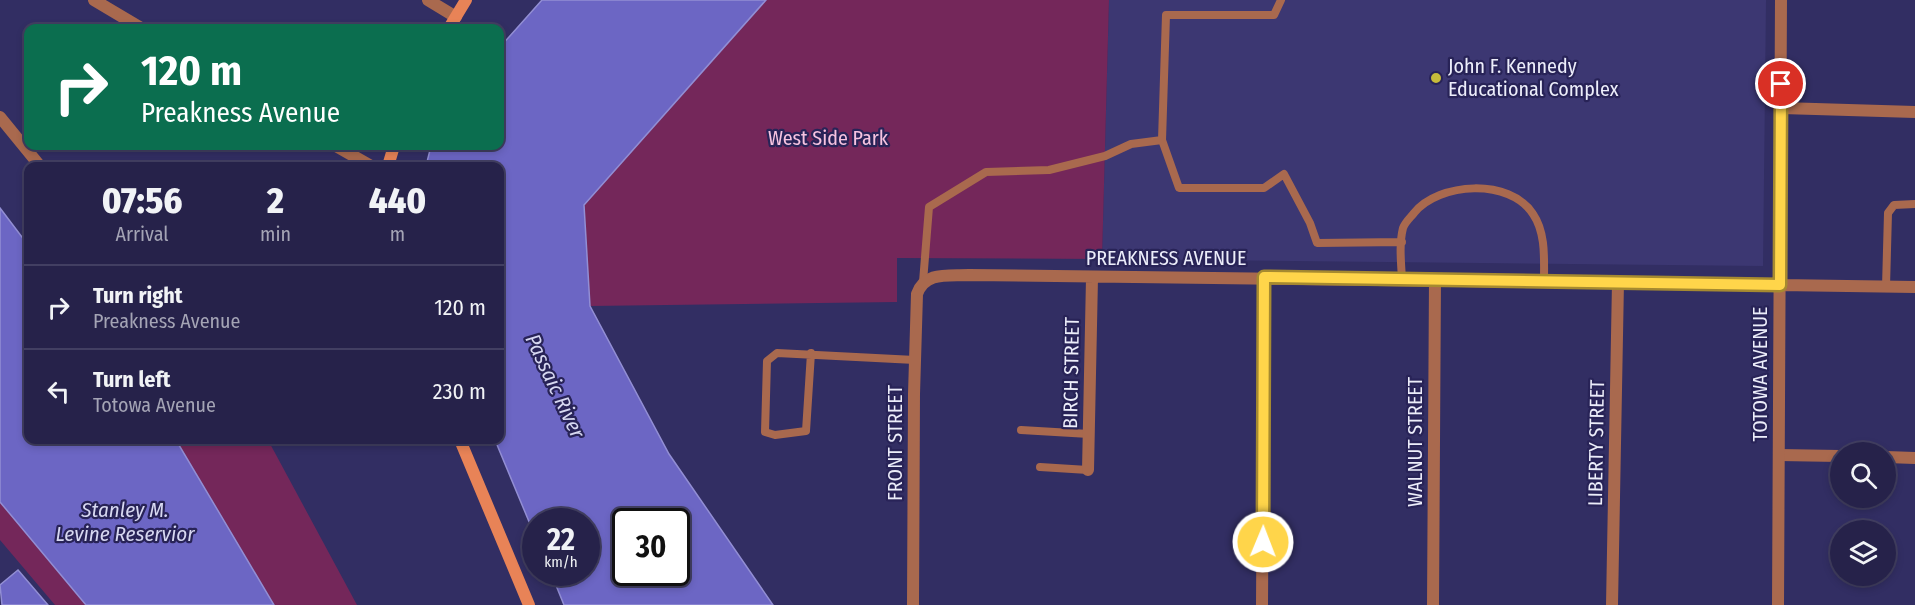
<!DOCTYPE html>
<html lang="en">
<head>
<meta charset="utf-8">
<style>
  body { margin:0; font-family:"Fira Sans Condensed",sans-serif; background:#2e2a51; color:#f1f3f6; height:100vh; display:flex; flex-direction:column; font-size:22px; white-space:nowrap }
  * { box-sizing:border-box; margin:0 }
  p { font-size:20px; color:#a4a4b5 }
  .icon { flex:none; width:33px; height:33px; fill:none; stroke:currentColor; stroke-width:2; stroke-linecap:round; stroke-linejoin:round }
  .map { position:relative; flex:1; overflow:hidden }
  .details { position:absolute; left:24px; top:162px; width:480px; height:282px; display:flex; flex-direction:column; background:#26224a; border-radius:12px; box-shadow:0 3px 9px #0003,0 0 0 2px #423f62 }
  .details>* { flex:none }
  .top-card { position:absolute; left:24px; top:24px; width:480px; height:126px; border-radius:12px; box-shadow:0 3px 9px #0003,0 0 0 2px #423f62; background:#0b6e4f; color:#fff; overflow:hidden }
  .buttons { position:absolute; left:1830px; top:442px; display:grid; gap:12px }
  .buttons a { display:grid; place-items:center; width:66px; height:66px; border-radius:50%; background:#26224a; box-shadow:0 3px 9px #0003,0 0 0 2px #423f62; font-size:30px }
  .speed { position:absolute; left:522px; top:508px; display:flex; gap:12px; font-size:30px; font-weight:700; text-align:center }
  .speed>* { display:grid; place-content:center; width:78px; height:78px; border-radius:50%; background:#26224a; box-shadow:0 3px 9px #0003,0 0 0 2px #423f62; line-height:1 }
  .speed small { font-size:15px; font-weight:400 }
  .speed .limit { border:3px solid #111; border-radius:9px; background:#fff; color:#111 }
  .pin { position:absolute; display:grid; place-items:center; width:51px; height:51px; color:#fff; margin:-26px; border:3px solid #fff; border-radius:50%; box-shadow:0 2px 6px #0007 }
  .me { position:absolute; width:66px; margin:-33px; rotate:1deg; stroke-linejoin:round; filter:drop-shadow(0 0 4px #0008) }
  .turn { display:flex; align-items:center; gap:21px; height:126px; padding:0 18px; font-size:27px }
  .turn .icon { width:78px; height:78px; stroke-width:2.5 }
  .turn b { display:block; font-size:42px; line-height:51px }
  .eta { display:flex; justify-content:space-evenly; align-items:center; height:102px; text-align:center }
  .eta b { font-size:36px; font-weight:800; line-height:42px }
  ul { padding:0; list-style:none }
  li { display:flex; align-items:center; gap:18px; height:84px; padding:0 18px; border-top:2px solid #423f62 }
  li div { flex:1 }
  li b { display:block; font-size:22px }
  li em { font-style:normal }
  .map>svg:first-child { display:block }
  .built { fill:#3c3772 }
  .green { fill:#74275a }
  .water { fill:#6c66c4; stroke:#928ed4; stroke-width:1.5; fill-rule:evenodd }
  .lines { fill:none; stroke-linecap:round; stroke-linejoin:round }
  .service { stroke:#a9694e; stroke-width:8 }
  .minor { stroke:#a9694e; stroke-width:12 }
  .tertiary { stroke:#a9694e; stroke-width:12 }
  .secondary { stroke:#e88357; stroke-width:12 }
  .route-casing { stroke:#a68a30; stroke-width:15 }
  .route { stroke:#ffd54a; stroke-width:10 }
  .poi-dot { fill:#c7bb3b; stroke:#282357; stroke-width:2 }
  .labels { text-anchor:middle; stroke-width:4.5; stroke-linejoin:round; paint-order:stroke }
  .poi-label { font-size:20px; fill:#ecedfa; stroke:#282357; text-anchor:start }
  .park-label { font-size:20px; fill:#f7c3e0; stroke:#282357 }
  .street-label { font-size:20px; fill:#ecedfa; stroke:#282357 }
  .water-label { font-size:21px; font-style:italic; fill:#d7d8f1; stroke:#282357 }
</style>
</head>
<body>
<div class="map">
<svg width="1915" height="605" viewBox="0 0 1915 605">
  <rect width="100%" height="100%" fill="#322e63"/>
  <!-- built -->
  <path class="built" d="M 1109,0 L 1766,0 L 1763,266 L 1102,259 Z"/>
  <!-- green -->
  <path class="green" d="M 766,0 L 1109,0 L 1102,259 L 897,258 L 897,302 L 590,306 L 584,204 Z
    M 176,440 L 268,440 L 357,605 L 274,605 Z
    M 0,502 L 86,605 L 55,605 L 0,540 Z"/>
  <!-- water -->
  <path class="water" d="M 542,0 L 766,0 L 584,205 L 590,306 L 669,454 L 773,605 L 564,605 L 551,573 L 586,573 L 586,522 L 536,522 L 535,536 L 495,440 L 500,440 L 500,166 L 426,166 L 431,146 L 500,146 L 500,47 ZM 626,522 L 676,522 L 676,573 L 626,573 Z
    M 0,208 L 28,245 L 28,440 L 176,440 L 274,605 L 86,605 L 0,502 Z
    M 18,570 L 48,605 L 2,605 L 0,585 Z"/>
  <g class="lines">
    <!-- service -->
    <path class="service" d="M 1162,140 L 1166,15 L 1274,15 L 1281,0
      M 1402,279 C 1401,262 1399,244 1403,228 C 1405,222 1411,217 1414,213 C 1439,182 1510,178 1533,214 C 1546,233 1544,259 1544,281
      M 923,282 L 929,207 L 986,172 L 1049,170 L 1105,156 L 1131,144 L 1162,140 L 1179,188 L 1264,188 L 1284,174 L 1310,223 L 1317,243 L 1402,242
      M 1886,287 L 1888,213 L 1894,205 L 1915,204
      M 811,353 L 806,431 L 775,435 L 765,432 L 767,361 L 777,353 L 915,360
      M 1021,430 L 1089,434
      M 1040,467 L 1088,470"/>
    <!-- minor -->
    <path class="minor" d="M 94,0 L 141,28
      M 428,0 L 456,17
      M 1782,108 L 1915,112
      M 0,117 L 40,166
      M 336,146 L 371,166
      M 1779,455 L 1840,456
      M 1886,457 L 1915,458
      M 1088,470 L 1092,278
      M 913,605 L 914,394 L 917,294 C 925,271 948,276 969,275 L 1780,285
      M 1262,605 L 1264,277
      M 1433,605 L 1435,279
      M 1612,605 L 1618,282"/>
    <!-- tertiary -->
    <path class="tertiary" d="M 1780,285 L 1915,287
      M 1778,605 L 1781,0"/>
    <!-- secondary -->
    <path class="secondary" d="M 449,28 L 466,0
      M 388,166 L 394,146
      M 460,440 L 529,605"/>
  </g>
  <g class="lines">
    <defs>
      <path id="route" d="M 1263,542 L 1264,277 L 1780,285 L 1781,84"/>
    </defs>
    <!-- route casing -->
    <use href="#route" class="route-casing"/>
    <!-- route -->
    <use href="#route" class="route"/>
  </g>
  <!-- markers -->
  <circle class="poi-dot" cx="1436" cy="78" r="6"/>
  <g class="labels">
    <!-- poi labels -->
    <g class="poi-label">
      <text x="1448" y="73">John F. Kennedy<tspan x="1448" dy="23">Educational Complex</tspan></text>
    </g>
    <!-- park labels -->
    <g class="park-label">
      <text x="828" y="145">West Side Park</text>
    </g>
    <!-- street labels -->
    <g class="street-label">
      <text x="1166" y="265">PREAKNESS AVENUE</text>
      <text transform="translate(1071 373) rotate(-89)" y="7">BIRCH STREET</text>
      <text transform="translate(1760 374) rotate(-90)" y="7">TOTOWA AVENUE</text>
      <text transform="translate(1415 442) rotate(-90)" y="7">WALNUT STREET</text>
      <text transform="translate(895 443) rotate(-90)" y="7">FRONT STREET</text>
      <text transform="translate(1596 443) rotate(-89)" y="7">LIBERTY STREET</text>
    </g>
    <!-- water labels -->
    <g class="water-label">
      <text transform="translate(555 386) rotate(65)" y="7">Passaic River</text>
      <text x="125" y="517">Stanley M.<tspan x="125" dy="24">Levine Reservior</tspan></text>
    </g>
  </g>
</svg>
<div class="buttons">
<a><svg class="icon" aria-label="search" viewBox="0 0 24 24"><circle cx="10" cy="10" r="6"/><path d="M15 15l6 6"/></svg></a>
<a><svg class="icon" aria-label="layers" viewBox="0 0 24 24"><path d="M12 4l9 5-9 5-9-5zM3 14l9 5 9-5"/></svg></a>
</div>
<div class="speed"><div>22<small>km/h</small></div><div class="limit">30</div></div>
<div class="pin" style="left:1781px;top:84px;background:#d93025"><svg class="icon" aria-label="arrive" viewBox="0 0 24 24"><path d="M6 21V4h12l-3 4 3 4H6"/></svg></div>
<svg class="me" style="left:1263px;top:542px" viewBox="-20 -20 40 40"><circle r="17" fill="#ffd54a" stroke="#fff" stroke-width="3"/><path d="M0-11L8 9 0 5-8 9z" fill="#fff"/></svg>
<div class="top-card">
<div class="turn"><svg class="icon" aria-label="right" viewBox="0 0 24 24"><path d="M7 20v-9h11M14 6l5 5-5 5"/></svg><div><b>120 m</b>Preakness Avenue</div></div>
</div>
<section class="details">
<div class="eta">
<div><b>07:56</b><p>Arrival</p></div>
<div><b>2</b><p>min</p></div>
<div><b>440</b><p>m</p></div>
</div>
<ul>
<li><svg class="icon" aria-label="right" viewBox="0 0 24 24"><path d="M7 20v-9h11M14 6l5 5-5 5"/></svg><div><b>Turn right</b><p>Preakness Avenue</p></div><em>120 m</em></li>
<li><svg class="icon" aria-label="left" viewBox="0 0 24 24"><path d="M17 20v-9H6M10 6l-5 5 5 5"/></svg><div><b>Turn left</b><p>Totowa Avenue</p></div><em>230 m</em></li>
</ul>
</section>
</div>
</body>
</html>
